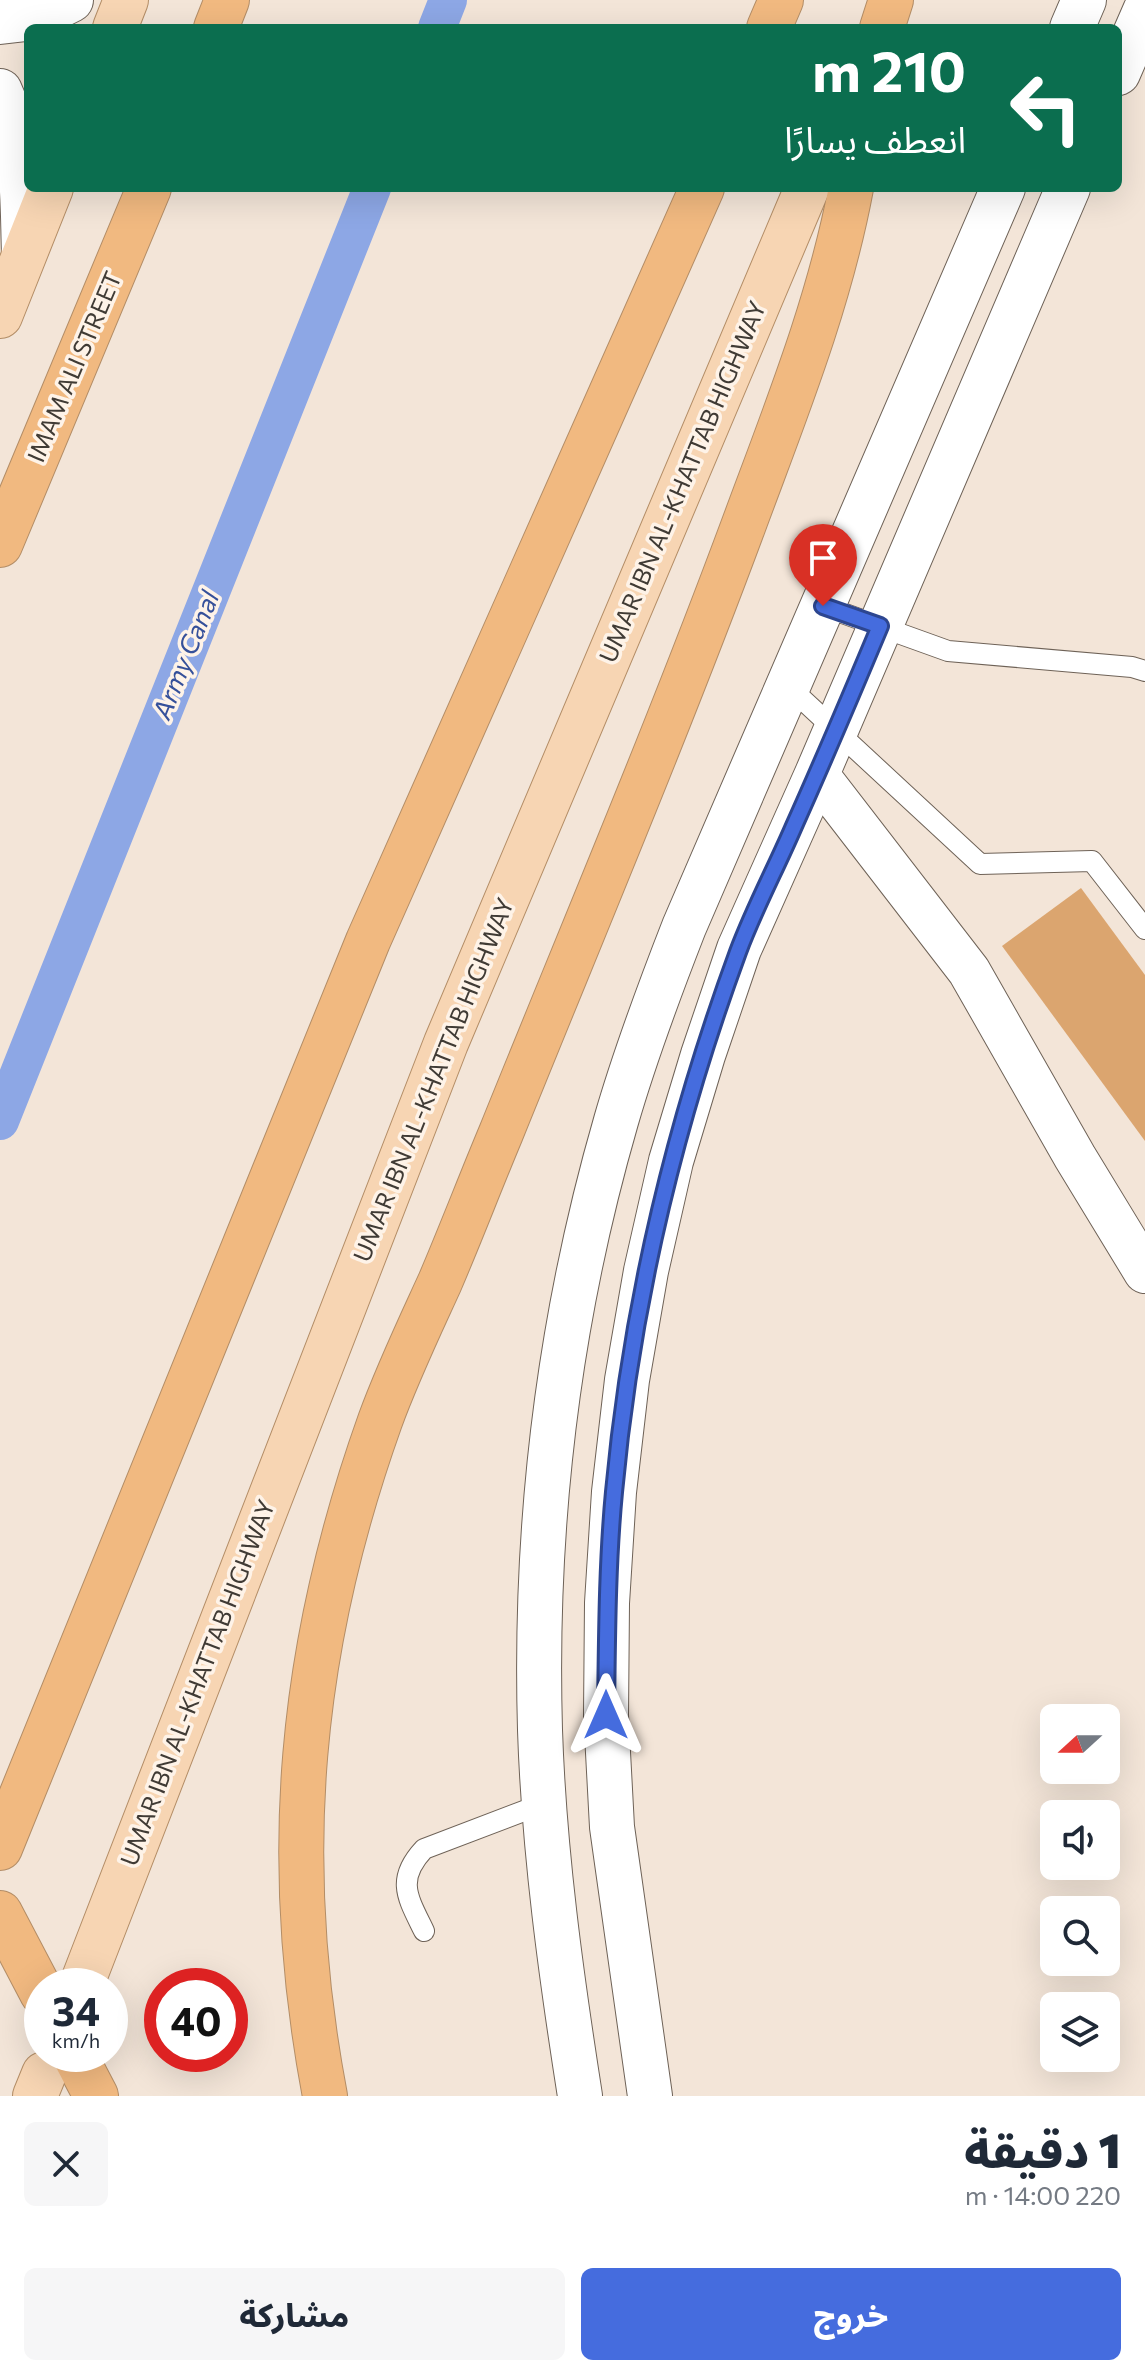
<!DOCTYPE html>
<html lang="ar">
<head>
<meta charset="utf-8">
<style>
  body { margin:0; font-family:Commissioner,"Noto Sans Arabic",sans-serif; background:#f6f6f7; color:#1f2937; direction:rtl; height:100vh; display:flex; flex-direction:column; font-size:30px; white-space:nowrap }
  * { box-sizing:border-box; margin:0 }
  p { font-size:26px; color:#747a83 }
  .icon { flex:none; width:44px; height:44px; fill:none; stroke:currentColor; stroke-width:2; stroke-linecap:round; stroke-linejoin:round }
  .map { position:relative; height:2096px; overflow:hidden; direction:ltr }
  .drawer { display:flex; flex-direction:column; background:#fff; flex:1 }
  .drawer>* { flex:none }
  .hud { position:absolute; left:24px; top:24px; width:1098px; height:168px; border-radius:12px; box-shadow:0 8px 32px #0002; direction:rtl; background:#0b6e4f; color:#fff; overflow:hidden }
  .needle { width:52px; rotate:249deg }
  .buttons { position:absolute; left:1040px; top:1704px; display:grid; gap:16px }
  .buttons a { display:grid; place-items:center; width:80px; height:80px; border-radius:12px; background:#fff; box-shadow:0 8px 32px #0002; font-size:40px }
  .speed { position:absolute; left:24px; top:1968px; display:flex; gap:16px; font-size:40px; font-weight:700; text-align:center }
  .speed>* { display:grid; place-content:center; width:104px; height:104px; border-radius:50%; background:#fff; box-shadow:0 8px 32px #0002; line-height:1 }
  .speed small { font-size:20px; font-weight:400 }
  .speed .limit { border:12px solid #d22; background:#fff; color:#111 }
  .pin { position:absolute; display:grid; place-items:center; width:68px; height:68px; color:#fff; margin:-82px -34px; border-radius:50% 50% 50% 0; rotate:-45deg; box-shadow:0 0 8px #0007 }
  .pin .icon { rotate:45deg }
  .me { position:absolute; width:88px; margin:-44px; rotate:0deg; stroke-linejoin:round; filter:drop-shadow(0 0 6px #0008) }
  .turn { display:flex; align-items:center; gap:28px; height:168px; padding:0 24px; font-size:36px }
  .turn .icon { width:104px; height:104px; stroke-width:2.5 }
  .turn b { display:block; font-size:56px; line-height:68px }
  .round { display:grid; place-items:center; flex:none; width:84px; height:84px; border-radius:12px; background:#f6f6f7 }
  .overview { display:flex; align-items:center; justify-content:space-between; height:136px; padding:0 24px }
  h1 { font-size:48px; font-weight:800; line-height:60px }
  .button { display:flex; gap:16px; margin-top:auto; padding:16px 24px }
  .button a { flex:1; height:92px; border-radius:12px; background:#456cde; color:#fff; font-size:32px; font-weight:800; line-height:92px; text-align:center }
  .button a+a { background:#f6f6f7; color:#1f2937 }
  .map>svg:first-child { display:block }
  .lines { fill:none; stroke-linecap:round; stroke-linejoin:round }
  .canal { stroke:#8da7e5; stroke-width:38 }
  .building { fill:#dba56f }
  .lane-casing { stroke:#6e6257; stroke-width:22 }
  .street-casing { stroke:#6e6257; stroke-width:44 }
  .secondary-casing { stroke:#6e6257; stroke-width:46 }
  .primary-casing { stroke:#b38d66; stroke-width:46 }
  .highway-casing { stroke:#b38d66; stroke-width:46 }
  .lane { stroke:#fff; stroke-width:20 }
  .street { stroke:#fff; stroke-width:42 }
  .secondary { stroke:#fff; stroke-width:44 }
  .primary { stroke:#f7d5b3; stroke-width:44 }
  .highway { stroke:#f1b980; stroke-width:44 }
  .route-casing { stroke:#2d4690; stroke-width:20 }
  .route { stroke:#456cde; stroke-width:14 }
  .labels { text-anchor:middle; stroke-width:7; stroke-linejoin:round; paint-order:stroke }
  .street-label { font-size:24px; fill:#403b35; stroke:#fef3e8 }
  .water-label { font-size:26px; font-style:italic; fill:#35509a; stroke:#fef3e8 }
</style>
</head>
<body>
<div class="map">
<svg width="1145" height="2096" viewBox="0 0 1145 2096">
  <rect width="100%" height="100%" fill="#f3e5d8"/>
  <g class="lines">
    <!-- canal -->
    <path class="canal" d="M 437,28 L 448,0
      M 0,1121 L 372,188"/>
  </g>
  <!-- building -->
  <path class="building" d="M 1081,888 L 1145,975 L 1145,1141 L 1002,946 Z"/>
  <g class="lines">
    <defs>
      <path id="lane" d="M 823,606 L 948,651 L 1132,667 L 1145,671
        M 789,687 L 980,864 L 1092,861 L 1145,929
        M 424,1931 C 408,1898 395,1880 424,1849 L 545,1803"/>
      <path id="street" d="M 817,774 L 969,971 L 1075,1157 L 1145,1272"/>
      <path id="secondary" d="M 0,22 L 35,18 L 71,0
        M 1072,28 L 1084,0
        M 1118,73 L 1145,11
        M 0,91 C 25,143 22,197 24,254
        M 580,2096 C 561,1975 544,1852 540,1730 C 534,1525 559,1318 616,1121 C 635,1055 659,991 684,927 L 1003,188
        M 650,2096 L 612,1827 L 606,1715 L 607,1603 L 614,1492 L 627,1380 L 646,1271 L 671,1161 L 703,1055 L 739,949 L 817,774 L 1068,188"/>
      <path id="primary" d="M 115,28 L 126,0
        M 0,316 L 51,188
        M 83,1981 L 446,1043 L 807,188
        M 35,2096 L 44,2074"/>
      <path id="highway" d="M 216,28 L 227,0
        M 769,28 L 781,0
        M 882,28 L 891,0
        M 0,545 L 149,188
        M 0,1848 L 368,941 L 702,188
        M 0,1913 L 42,1993
        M 74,2054 L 96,2096
        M 325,2096 C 280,1860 299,1648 380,1421 C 397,1374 419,1328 440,1282 C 461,1233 480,1183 501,1133 C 583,930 668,729 744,524 C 785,413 829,305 851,188"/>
    </defs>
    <!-- lane casing -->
    <use href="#lane" class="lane-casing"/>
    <!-- street casing -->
    <use href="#street" class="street-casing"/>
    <!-- secondary casing -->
    <use href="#secondary" class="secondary-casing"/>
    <!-- primary casing -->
    <use href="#primary" class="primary-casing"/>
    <!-- highway casing -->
    <use href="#highway" class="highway-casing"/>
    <!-- lane -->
    <use href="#lane" class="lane"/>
    <!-- street -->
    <use href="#street" class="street"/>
    <!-- secondary -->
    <use href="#secondary" class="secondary"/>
    <!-- primary -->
    <use href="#primary" class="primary"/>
    <!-- highway -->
    <use href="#highway" class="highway"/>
  </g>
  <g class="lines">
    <defs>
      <path id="route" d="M 606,1715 C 607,1641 607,1566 614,1492 C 631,1307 674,1126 738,952 C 754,909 776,868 794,826 C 824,759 852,693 880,626 L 823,606"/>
    </defs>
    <!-- route casing -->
    <use href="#route" class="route-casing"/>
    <!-- route -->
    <use href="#route" class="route"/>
  </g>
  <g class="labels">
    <!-- street labels -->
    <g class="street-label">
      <text transform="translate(75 367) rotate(-67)" y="8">IMAM ALI STREET</text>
      <text transform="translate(683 482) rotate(-67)" y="8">UMAR IBN AL-KHATTAB HIGHWAY</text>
      <text transform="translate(434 1080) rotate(-68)" y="8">UMAR IBN AL-KHATTAB HIGHWAY</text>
      <text transform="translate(198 1683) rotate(-69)" y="8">UMAR IBN AL-KHATTAB HIGHWAY</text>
    </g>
    <!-- water labels -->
    <g class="water-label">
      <text transform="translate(186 655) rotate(-68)" y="9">Army Canal</text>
    </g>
  </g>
</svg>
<div class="buttons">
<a><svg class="needle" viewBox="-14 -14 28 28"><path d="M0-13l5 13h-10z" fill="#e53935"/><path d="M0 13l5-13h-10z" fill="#747a83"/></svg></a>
<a><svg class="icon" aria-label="sound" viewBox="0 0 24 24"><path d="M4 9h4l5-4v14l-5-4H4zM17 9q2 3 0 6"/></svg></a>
<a><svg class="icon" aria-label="search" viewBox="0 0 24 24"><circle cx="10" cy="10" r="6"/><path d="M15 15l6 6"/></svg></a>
<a><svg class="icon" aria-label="layers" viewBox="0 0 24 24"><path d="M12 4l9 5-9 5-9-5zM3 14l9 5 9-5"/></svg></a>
</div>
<div class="speed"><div>34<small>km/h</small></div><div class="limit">40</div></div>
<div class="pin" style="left:823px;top:606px;background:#d93025"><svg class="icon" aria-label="arrive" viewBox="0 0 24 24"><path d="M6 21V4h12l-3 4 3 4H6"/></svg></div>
<svg class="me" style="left:606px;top:1715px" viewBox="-20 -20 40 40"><path d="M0-17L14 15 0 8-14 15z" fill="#456cde" stroke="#fff" stroke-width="4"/></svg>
<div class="hud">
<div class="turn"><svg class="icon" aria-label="left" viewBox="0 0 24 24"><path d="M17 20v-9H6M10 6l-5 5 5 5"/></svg><div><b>210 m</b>انعطف يسارًا</div></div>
</div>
</div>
<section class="drawer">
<div class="overview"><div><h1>1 دقيقة</h1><p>220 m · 14:00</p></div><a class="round"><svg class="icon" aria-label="close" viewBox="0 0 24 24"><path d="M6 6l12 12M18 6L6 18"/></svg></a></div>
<div class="button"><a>خروج</a><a>مشاركة</a></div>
</section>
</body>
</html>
